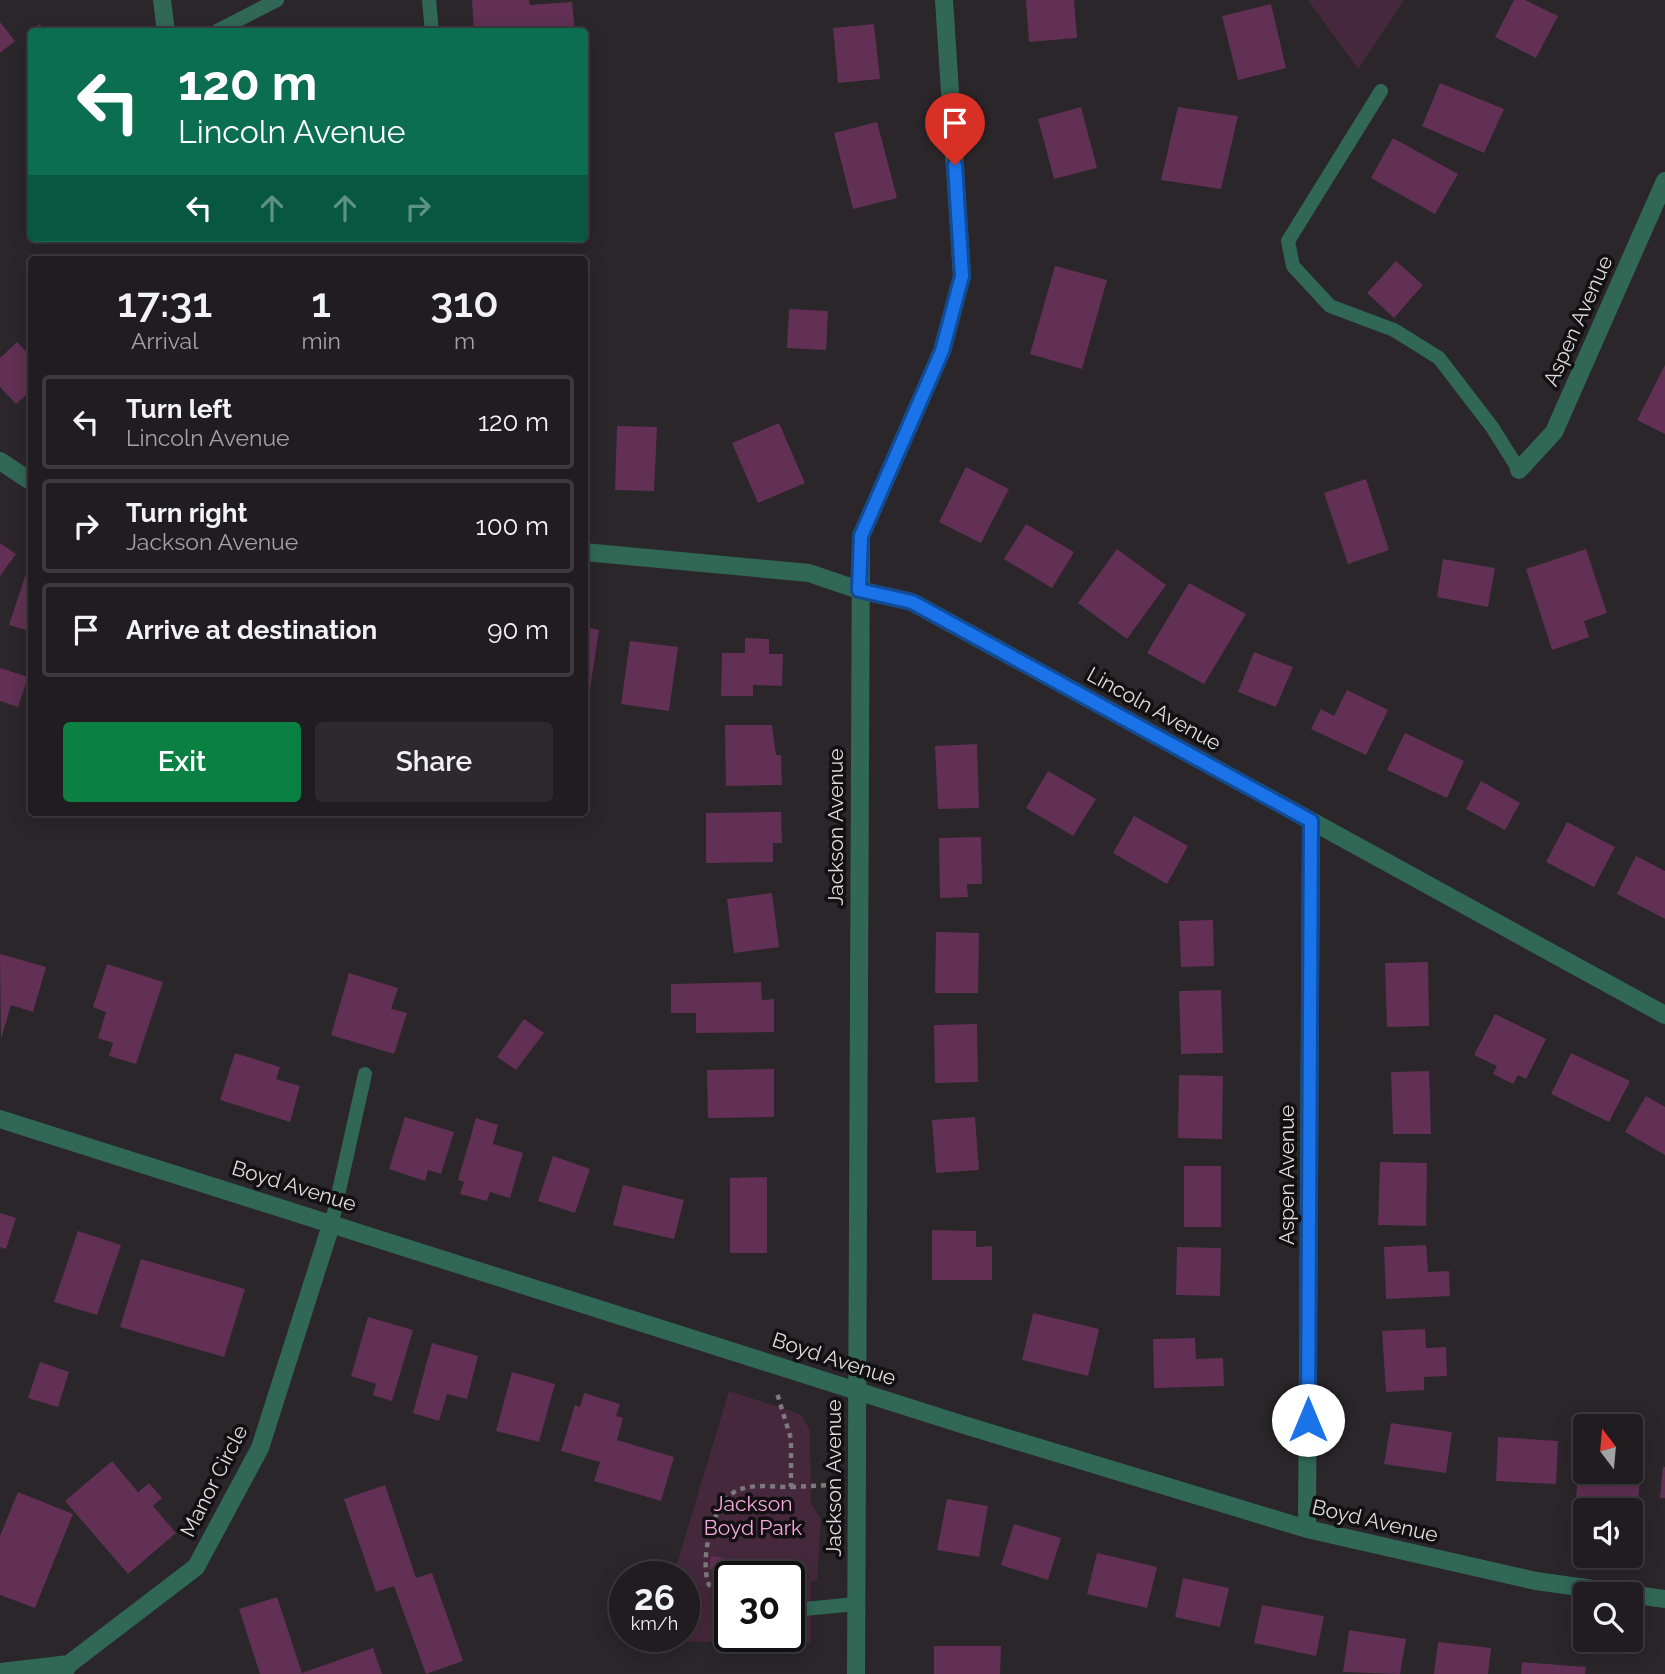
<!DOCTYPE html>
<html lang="en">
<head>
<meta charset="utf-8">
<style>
  body { margin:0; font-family:Raleway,sans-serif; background:#2d292c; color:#f1f3f6; height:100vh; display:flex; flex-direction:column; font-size:26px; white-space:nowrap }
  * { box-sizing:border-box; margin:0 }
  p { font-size:23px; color:#a2a1a4 }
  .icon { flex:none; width:38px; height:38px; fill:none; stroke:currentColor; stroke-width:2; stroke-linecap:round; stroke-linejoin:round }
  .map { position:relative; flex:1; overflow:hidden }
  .details { position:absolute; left:28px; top:256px; width:560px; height:560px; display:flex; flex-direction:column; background:#201c1f; border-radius:7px; box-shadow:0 4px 18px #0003,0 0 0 2px #3d3a3d }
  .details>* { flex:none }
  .top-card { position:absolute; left:28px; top:28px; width:560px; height:214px; border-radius:7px; box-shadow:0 4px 18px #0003,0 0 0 2px #3d3a3d; background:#0b6e4f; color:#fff; overflow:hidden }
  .needle { width:46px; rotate:344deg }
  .controls { position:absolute; left:1573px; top:1414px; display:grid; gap:14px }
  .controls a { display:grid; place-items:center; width:70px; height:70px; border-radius:7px; background:#201c1f; box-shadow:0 4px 18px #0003,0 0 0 2px #3d3a3d; font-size:35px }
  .speed { position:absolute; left:609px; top:1561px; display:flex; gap:14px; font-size:35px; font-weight:700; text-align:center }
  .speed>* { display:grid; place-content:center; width:91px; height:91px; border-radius:50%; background:#201c1f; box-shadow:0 4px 18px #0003,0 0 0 2px #3d3a3d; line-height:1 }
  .speed small { font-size:18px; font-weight:400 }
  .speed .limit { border:4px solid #111; border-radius:10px; background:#fff; color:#111 }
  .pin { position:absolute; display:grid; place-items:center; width:60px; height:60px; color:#fff; margin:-72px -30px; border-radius:50% 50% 50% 0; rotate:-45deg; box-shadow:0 0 7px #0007 }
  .pin .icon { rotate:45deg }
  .me { position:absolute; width:77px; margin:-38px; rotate:0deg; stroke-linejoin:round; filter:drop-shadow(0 0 5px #0008) }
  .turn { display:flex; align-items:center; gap:24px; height:147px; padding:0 35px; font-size:32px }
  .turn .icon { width:91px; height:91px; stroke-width:2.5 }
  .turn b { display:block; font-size:49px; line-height:60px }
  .lanes { display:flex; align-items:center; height:66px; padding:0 35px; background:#0003; justify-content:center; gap:35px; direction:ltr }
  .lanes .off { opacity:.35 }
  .eta { display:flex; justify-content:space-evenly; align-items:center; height:119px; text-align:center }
  .eta b { font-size:42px; font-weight:600; line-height:49px }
  .primary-button { display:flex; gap:14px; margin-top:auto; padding:14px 35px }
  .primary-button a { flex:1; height:80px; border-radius:7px; background:#0b8043; color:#fff; font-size:28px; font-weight:600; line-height:80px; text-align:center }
  .primary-button a+a { background:#2d292c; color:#f1f3f6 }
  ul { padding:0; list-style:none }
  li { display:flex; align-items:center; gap:21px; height:94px; margin:0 14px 10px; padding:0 21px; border:4px solid #3d3a3d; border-radius:7px }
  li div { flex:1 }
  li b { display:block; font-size:26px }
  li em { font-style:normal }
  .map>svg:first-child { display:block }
  .green { fill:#45283c; fill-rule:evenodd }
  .building { fill:#613054 }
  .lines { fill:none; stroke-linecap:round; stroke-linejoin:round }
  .path { stroke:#7d797c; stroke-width:4.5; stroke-dasharray:5 5; stroke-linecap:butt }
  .service { stroke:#316855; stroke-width:14 }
  .minor { stroke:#316855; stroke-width:18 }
  .route-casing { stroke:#114b97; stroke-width:18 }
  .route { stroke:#1a73e8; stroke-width:12 }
  .labels { text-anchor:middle; stroke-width:7; stroke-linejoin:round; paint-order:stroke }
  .street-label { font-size:21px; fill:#dfdcde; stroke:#121011 }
  .park-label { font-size:21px; fill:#f7a7e0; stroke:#121011 }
</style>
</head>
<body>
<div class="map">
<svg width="1665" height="1674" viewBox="0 0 1665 1674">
  <rect width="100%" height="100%" fill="#2a2629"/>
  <!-- green -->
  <path class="green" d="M 1308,0 L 1404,0 L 1358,69 Z
    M 729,1391 L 795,1412 L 802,1416 L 810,1431 L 811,1504 L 821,1519 L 817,1581 L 811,1581 L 811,1643 L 653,1641 L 654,1636 L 684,1636 L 684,1577 L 673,1577 ZM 730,1577 L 789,1577 L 789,1636 L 730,1636 Z"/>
  <!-- building -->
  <path class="building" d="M 472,0 L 529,0 L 530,5 L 572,2 L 575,32 L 474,32 Z
    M 1026,0 L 1074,0 L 1077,38 L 1029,42 Z
    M 1514,0 L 1525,0 L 1558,16 L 1536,58 L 1495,37 Z
    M 1271,4 L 1286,68 L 1238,80 L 1222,16 Z
    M 0,22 L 15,41 L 0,53 Z
    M 40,24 L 45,32 L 32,32 L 32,39 L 27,32 Z
    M 874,24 L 880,79 L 838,83 L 833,28 Z
    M 1440,83 L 1504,109 L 1484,153 L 1422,126 Z
    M 1081,107 L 1097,168 L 1054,179 L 1038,119 Z
    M 1178,107 L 1238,116 L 1221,189 L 1161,180 Z
    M 877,122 L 897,198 L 853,209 L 834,133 Z
    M 1393,138 L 1458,174 L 1435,214 L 1371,178 Z
    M 1396,261 L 1423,285 L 1394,318 L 1367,293 Z
    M 1055,266 L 1107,280 L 1082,369 L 1030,354 Z
    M 789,309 L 828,311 L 826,350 L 787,348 Z
    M 17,342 L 32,358 L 32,390 L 16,404 L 0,387 L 0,358 Z
    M 1665,365 L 1665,434 L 1637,420 Z
    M 779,423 L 805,483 L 758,503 L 732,443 Z
    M 617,426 L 657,427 L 654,491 L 615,490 Z
    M 966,467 L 1009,489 L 981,543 L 939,522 Z
    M 1366,479 L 1389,550 L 1348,564 L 1324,493 Z
    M 1026,524 L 1074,552 L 1052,588 L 1004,559 Z
    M 0,543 L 16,554 L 0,576 Z
    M 1117,549 L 1166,585 L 1127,639 L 1078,603 Z
    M 1586,549 L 1607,613 L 1584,621 L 1589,637 L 1552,650 L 1526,569 Z
    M 31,558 L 32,559 L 32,632 L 9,625 Z
    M 1443,559 L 1495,568 L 1488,607 L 1437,597 Z
    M 1189,583 L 1246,614 L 1204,684 L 1147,653 Z
    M 584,627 L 599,630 L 588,702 L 584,702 Z
    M 745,638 L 769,639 L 769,654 L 783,654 L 782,686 L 753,685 L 753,696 L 721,696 L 722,653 L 745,653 Z
    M 630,641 L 678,647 L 669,711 L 621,704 Z
    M 1254,652 L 1293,667 L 1276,707 L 1238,692 Z
    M 0,668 L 28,677 L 18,707 L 0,701 Z
    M 1347,690 L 1388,710 L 1366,755 L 1311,729 L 1321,709 L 1334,716 Z
    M 725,725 L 772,725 L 776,755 L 781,755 L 782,785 L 726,786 Z
    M 1405,733 L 1464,761 L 1447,798 L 1387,770 Z
    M 977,744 L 979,808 L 938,809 L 935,746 Z
    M 1048,771 L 1096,799 L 1073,836 L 1026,808 Z
    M 1481,781 L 1520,803 L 1505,830 L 1466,809 Z
    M 781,812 L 782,843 L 773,843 L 773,862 L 706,863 L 706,813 Z
    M 1134,816 L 1188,846 L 1167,884 L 1113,853 Z
    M 1567,822 L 1615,847 L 1594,887 L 1546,862 Z
    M 981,837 L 982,884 L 967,884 L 968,897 L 940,898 L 939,838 Z
    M 1636,856 L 1665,871 L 1665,919 L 1617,894 Z
    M 772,893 L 779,947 L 734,953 L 727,899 Z
    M 1213,920 L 1214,966 L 1181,967 L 1179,921 Z
    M 936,932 L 979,933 L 978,993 L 935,993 Z
    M 0,954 L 46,967 L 33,1012 L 11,1005 L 1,1039 Z
    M 1428,962 L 1429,1026 L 1387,1027 L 1385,963 Z
    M 107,964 L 163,982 L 136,1064 L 109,1056 L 113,1043 L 98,1038 L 106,1012 L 93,1007 Z
    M 349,973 L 398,988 L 391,1009 L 407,1013 L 394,1054 L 331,1035 Z
    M 761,982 L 762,1000 L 774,999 L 774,1032 L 696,1033 L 696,1013 L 671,1013 L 671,984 Z
    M 1221,990 L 1223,1053 L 1181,1054 L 1179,991 Z
    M 1495,1014 L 1546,1039 L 1526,1079 L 1518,1075 L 1513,1084 L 1493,1074 L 1497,1066 L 1474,1055 Z
    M 524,1019 L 544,1033 L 516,1070 L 497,1057 Z
    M 977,1024 L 978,1082 L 935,1083 L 934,1025 Z
    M 235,1053 L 280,1067 L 276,1079 L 300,1086 L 290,1122 L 220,1100 Z
    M 1571,1053 L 1630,1081 L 1609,1122 L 1551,1094 Z
    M 774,1069 L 774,1117 L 708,1118 L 707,1070 Z
    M 1429,1071 L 1431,1134 L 1393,1134 L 1391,1072 Z
    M 1179,1075 L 1223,1076 L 1222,1139 L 1178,1138 Z
    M 1646,1096 L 1665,1107 L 1665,1155 L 1625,1132 Z
    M 405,1117 L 454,1132 L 441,1174 L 428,1170 L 425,1181 L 389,1169 Z
    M 975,1117 L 979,1170 L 936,1173 L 932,1120 Z
    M 476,1118 L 498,1125 L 493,1144 L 523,1153 L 510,1198 L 490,1192 L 487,1201 L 460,1194 L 464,1182 L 458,1180 Z
    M 553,1156 L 590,1169 L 575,1213 L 538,1201 Z
    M 1380,1162 L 1427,1163 L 1426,1226 L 1378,1225 Z
    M 1184,1166 L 1221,1166 L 1221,1227 L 1184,1227 Z
    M 767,1177 L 767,1253 L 730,1253 L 730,1178 Z
    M 623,1185 L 684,1200 L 674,1239 L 613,1225 Z
    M 0,1213 L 16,1218 L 6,1249 L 0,1247 Z
    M 932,1230 L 976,1231 L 976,1247 L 992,1246 L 992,1280 L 932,1280 Z
    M 78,1231 L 121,1245 L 97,1315 L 54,1302 Z
    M 1426,1245 L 1428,1272 L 1449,1271 L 1450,1296 L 1386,1299 L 1384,1247 Z
    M 1177,1247 L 1221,1248 L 1220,1296 L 1176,1295 Z
    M 141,1259 L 245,1289 L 224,1357 L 120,1327 Z
    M 1033,1313 L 1099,1329 L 1088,1376 L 1022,1360 Z
    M 368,1317 L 413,1330 L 392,1401 L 373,1395 L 376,1384 L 351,1376 Z
    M 1425,1329 L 1426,1348 L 1446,1347 L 1447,1376 L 1424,1377 L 1424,1390 L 1386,1392 L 1382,1331 Z
    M 1195,1338 L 1196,1359 L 1223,1358 L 1224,1386 L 1154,1388 L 1153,1339 Z
    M 432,1343 L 478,1356 L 467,1399 L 447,1394 L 439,1421 L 413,1413 Z
    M 40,1362 L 69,1372 L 58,1407 L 28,1398 Z
    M 512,1372 L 555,1384 L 539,1442 L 496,1431 Z
    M 584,1393 L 620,1404 L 616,1416 L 623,1418 L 617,1440 L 674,1457 L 661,1501 L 594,1481 L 600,1462 L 561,1451 L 575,1405 L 580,1407 Z
    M 1391,1423 L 1452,1432 L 1446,1473 L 1384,1464 Z
    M 1498,1437 L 1558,1441 L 1556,1484 L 1496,1481 Z
    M 1580,1447 L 1586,1447 L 1586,1472 L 1631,1472 L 1631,1451 L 1642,1452 L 1638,1503 L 1576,1499 Z
    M 112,1461 L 138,1492 L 149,1483 L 162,1498 L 153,1506 L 176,1533 L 128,1574 L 65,1501 Z
    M 1663,1467 L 1665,1467 L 1665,1498 L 1660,1498 Z
    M 385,1485 L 416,1578 L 432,1573 L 463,1661 L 426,1674 L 394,1586 L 376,1592 L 344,1499 Z
    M 18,1492 L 73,1514 L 35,1608 L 0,1595 L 0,1536 Z
    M 947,1499 L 988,1506 L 979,1557 L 937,1550 Z
    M 1014,1524 L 1061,1538 L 1048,1580 L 1001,1565 Z
    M 1097,1553 L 1157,1567 L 1147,1608 L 1087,1594 Z
    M 711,1556 L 724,1558 L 722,1570 L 709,1569 Z
    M 1183,1578 L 1229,1588 L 1220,1627 L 1175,1617 Z
    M 277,1597 L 302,1673 L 373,1648 L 382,1674 L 260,1674 L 239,1609 Z
    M 1262,1605 L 1324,1616 L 1316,1656 L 1254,1643 Z
    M 1349,1630 L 1406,1639 L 1400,1674 L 1343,1672 Z
    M 1438,1642 L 1491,1648 L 1488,1674 L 1434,1674 Z
    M 934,1646 L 1001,1646 L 1000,1674 L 934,1674 Z
    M 1522,1662 L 1586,1667 L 1585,1674 L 1521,1674 Z"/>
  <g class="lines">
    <!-- path -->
    <path class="path" d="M 791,1487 L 831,1485
      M 730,1591 L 709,1585 C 699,1561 712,1497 741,1489 C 755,1484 776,1487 791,1487 L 791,1439 L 777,1393"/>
    <!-- service -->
    <path class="service" d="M 429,0 L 432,32
      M 217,31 L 277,0
      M 1381,91 L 1288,241 L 1293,266 L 1330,306 L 1394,330 L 1439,358 L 1492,427 L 1519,470
      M 332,1222 L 365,1074
      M 794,1610 L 856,1604"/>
    <!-- minor -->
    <path class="minor" d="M 162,0 L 166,32
      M 0,461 L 32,482
      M 1519,470 L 1554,432 L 1665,181
      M 584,552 L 809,573 L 859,590 L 912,602 L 1665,1015
      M 0,1119 L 961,1424 L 1307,1529 L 1536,1581 L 1665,1599
      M 1307,1529 L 1311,821
      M 0,1672 L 69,1664
      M 63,1674 L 69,1664 L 196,1567 L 260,1448 L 332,1222
      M 856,1674 L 861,536 L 942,351 L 962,276 L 944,0"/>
  </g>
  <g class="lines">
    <defs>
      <path id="route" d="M 955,165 L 962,276 L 942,351 L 861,536 L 859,590 L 912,602 L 1311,821 L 1308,1420"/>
    </defs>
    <!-- route casing -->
    <use href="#route" class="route-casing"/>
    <!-- route -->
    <use href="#route" class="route"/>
  </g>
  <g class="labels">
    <!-- street labels -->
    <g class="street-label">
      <text transform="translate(1578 321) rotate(-66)" y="7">Aspen Avenue</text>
      <text transform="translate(1154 709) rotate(29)" y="7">Lincoln Avenue</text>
      <text transform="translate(836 827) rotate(-90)" y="7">Jackson Avenue</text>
      <text transform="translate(1287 1175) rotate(-90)" y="7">Aspen Avenue</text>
      <text transform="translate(294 1186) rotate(17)" y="7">Boyd Avenue</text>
      <text transform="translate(834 1359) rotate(18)" y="7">Boyd Avenue</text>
      <text transform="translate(834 1478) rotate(-90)" y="7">Jackson Avenue</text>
      <text transform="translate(214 1481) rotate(-63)" y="7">Manor Circle</text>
      <text transform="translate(1375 1521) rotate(13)" y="7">Boyd Avenue</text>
    </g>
    <!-- park labels -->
    <g class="park-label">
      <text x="753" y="1511">Jackson<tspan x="753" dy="24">Boyd Park</tspan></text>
    </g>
  </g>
</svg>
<div class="controls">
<a><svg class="needle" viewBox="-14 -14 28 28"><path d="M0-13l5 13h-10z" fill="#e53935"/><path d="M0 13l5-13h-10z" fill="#a2a1a4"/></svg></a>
<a><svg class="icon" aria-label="sound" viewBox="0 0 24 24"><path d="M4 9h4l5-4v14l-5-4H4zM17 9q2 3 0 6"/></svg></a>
<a><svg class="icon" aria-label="search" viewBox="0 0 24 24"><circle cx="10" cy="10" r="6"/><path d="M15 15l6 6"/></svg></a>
</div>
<div class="speed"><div>26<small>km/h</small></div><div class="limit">30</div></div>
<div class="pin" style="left:955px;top:165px;background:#d93025"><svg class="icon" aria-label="arrive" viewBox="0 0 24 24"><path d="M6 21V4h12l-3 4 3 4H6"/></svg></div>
<svg class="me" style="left:1308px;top:1420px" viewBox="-20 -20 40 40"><circle r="19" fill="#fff"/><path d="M0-13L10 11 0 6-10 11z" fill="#1a73e8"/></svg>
<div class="top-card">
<div class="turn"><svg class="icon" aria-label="left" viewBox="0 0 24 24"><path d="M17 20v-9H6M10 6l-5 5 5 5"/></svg><div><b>120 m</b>Lincoln Avenue</div></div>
<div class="lanes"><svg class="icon" aria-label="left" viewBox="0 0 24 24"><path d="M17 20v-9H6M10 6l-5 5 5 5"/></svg><svg class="icon off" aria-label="ahead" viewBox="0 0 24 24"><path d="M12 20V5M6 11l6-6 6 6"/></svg><svg class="icon off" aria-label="ahead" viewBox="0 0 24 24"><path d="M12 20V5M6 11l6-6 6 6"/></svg><svg class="icon off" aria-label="right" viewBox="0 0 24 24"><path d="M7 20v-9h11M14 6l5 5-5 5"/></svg></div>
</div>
<section class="details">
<div class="eta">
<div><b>17:31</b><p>Arrival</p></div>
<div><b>1</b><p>min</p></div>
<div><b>310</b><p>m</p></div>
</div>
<ul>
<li><svg class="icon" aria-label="left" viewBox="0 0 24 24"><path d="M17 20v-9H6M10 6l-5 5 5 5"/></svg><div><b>Turn left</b><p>Lincoln Avenue</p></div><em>120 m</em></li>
<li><svg class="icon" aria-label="right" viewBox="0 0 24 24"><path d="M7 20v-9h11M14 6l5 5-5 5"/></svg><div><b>Turn right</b><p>Jackson Avenue</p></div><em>100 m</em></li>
<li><svg class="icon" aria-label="arrive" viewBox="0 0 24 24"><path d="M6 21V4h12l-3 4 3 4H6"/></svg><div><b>Arrive at destination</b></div><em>90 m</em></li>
</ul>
<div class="primary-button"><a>Exit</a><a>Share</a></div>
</section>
</div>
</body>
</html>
